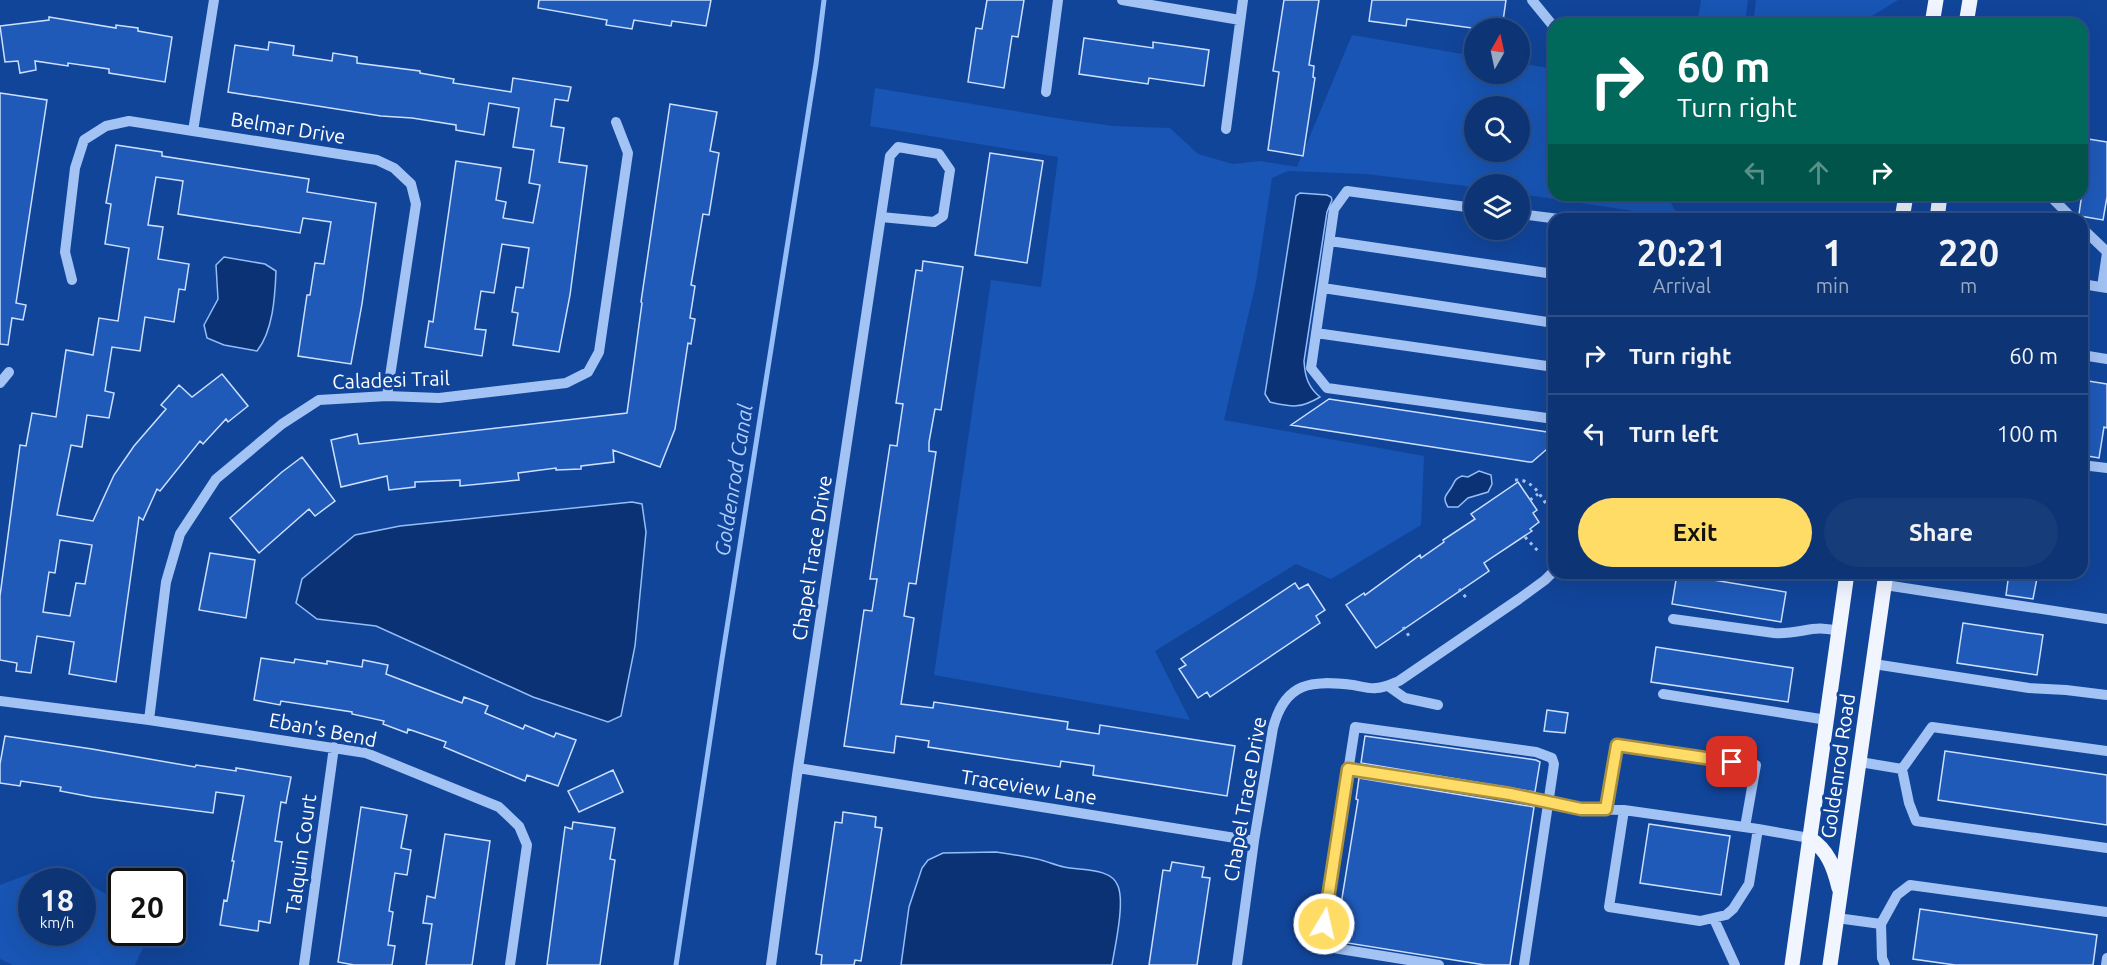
<!DOCTYPE html>
<html lang="en">
<head>
<meta charset="utf-8">
<style>
  body { margin:0; font-family:Ubuntu,sans-serif; background:#163c79; color:#f1f3f6; height:100vh; display:flex; flex-direction:column; font-size:22px; white-space:nowrap }
  * { box-sizing:border-box; margin:0 }
  p { font-size:20px; color:#9aaac5 }
  .icon { flex:none; width:33px; height:33px; fill:none; stroke:currentColor; stroke-width:2; stroke-linecap:round; stroke-linejoin:round }
  .map { position:relative; flex:1; overflow:hidden }
  .drawer { position:absolute; left:1548px; top:213px; width:540px; height:366px; display:flex; flex-direction:column; background:#0d3474; border-radius:18px; box-shadow:0 6px 24px #0002,0 0 0 2px #2d4f86 }
  .drawer>* { flex:none }
  .guide { position:absolute; left:1548px; top:18px; width:540px; height:183px; border-radius:18px; box-shadow:0 6px 24px #0002,0 0 0 2px #2d4f86; background:#00695c; color:#fff; overflow:hidden }
  .needle { width:39px; rotate:9deg }
  .controls { position:absolute; left:1464px; top:18px; display:grid; gap:12px }
  .controls a { display:grid; place-items:center; width:66px; height:66px; border-radius:50%; background:#0d3474; box-shadow:0 6px 24px #0002,0 0 0 2px #2d4f86; font-size:30px }
  .speed { position:absolute; left:18px; top:868px; display:flex; gap:12px; font-size:30px; font-weight:700; text-align:center }
  .speed>* { display:grid; place-content:center; width:78px; height:78px; border-radius:50%; background:#0d3474; box-shadow:0 6px 24px #0002,0 0 0 2px #2d4f86; line-height:1 }
  .speed small { font-size:15px; font-weight:400 }
  .speed .limit { border:3px solid #111; border-radius:9px; background:#fff; color:#111 }
  .pin { position:absolute; display:grid; place-items:center; width:51px; height:51px; color:#fff; margin:-26px; border-radius:12px; box-shadow:0 3px 9px #0006 }
  .me { position:absolute; width:66px; margin:-33px; rotate:9deg; stroke-linejoin:round; filter:drop-shadow(0 0 4px #0008) }
  .turn { display:flex; align-items:center; gap:21px; height:126px; padding:0 30px; font-size:27px }
  .turn .icon { width:78px; height:78px; stroke-width:2.5 }
  .turn b { display:block; font-size:42px; line-height:51px }
  .lanes { display:flex; align-items:center; height:57px; padding:0 30px; background:#0003; justify-content:center; gap:30px; direction:ltr }
  .lanes .off { opacity:.35 }
  .eta { display:flex; justify-content:space-evenly; align-items:center; height:102px; text-align:center }
  .eta b { font-size:36px; font-weight:700; line-height:42px }
  .primary-button { display:flex; gap:12px; margin-top:auto; padding:12px 30px }
  .primary-button a { flex:1; height:69px; border-radius:36px; background:#ffdc66; color:#111; font-size:24px; font-weight:700; line-height:69px; text-align:center }
  .primary-button a+a { background:#163c79; color:#f1f3f6 }
  ul { padding:0; list-style:none }
  li { display:flex; align-items:center; gap:18px; height:78px; padding:0 30px; border-top:2px solid #2d4f86 }
  li div { flex:1 }
  li b { display:block; font-size:22px }
  li em { font-style:normal }
  .map>svg:first-child { display:block }
  .green { fill:#1855b4; fill-rule:evenodd }
  .water { fill:#0a3275; stroke:#95bdf7; stroke-width:1.5 }
  .lines { fill:none; stroke-linecap:round; stroke-linejoin:round }
  .stream { stroke:#95bdf7; stroke-width:5 }
  .building { fill:#1f5ab9; stroke:#ccdffe; stroke-width:1.5; fill-rule:evenodd }
  .path { stroke:#a3c3f4; stroke-width:3; stroke-dasharray:3 4.5; stroke-linecap:butt }
  .minor { stroke:#a3c3f4; stroke-width:10 }
  .major { stroke:#f0f5ff; stroke-width:15 }
  .route-casing { stroke:#a68f42; stroke-width:15 }
  .route { stroke:#ffdc66; stroke-width:10 }
  .labels { text-anchor:middle; stroke-width:6; stroke-linejoin:round; paint-order:stroke }
  .street-label { font-size:20px; fill:#fff; stroke:#11459a }
  .water-label { font-size:21px; font-style:italic; fill:#b0cefb; stroke:#11459a }
</style>
</head>
<body>
<div class="map">
<svg width="2107" height="965" viewBox="0 0 2107 965">
  <rect width="100%" height="100%" fill="#11459a"/>
  <!-- green -->
  <path class="green" d="M 1701,0 L 1748,0 L 1745,24 L 1697,24 Z
    M 1756,0 L 1898,0 L 1859,24 L 1760,24 L 1754,16 Z
    M 1352,35 L 1474,56 L 1474,74 L 1520,74 L 1520,63 L 1554,69 L 1554,195 L 1666,195 L 1680,218 L 1520,194 L 1520,184 L 1474,184 L 1474,187 L 1366,174 L 1288,171 L 1272,178 L 1256,282 L 1224,420 L 1424,456 L 1421,525 L 1331,579 L 1296,564 L 1155,651 L 1190,720 L 934,675 L 991,280 L 1041,287 L 1058,157 L 870,126 L 875,88 L 1069,120 L 1114,126 L 1170,128 L 1198,154 L 1233,164 L 1260,161 L 1297,167 ZM 1474,106 L 1520,106 L 1520,152 L 1474,152 Z
    M 34,872 L 79,882 L 32,882 L 32,933 L 82,933 L 83,883 L 89,884 L 121,903 L 122,933 L 141,933 L 143,948 L 135,965 L 13,965 L 0,959 L 0,885 Z"/>
  <!-- water -->
  <path class="water" d="M 1300,193 L 1327,195 L 1331,197 L 1332,200 L 1327,212 L 1304,361 C 1305,377 1308,387 1320,397 C 1300,409 1292,407 1270,402 L 1265,394 L 1296,196 Z
    M 224,257 L 265,264 L 276,271 C 275,297 273,331 257,351 L 224,345 L 207,338 L 204,325 L 218,299 L 216,265 Z
    M 1479,471 L 1491,475 L 1492,484 L 1488,492 L 1468,498 L 1458,507 L 1448,507 C 1442,497 1446,496 1451,488 C 1455,482 1454,479 1462,476 L 1468,477 Z
    M 632,502 L 642,504 L 646,532 L 635,646 L 621,716 L 608,722 L 533,697 L 376,626 L 317,619 L 296,603 L 302,579 L 355,535 L 400,526 Z
    M 996,852 C 1010,854 1023,856 1037,859 C 1046,861 1055,865 1064,867 C 1080,871 1111,867 1118,886 C 1125,903 1115,946 1112,965 L 901,965 L 909,907 L 922,868 L 928,860 L 943,853 Z"/>
  <g class="lines">
    <!-- stream -->
    <path class="stream" d="M 676,965 L 722,659 L 816,64 L 824,0"/>
  </g>
  <!-- building -->
  <path class="building" d="M 539,0 L 711,0 L 706,26 L 672,21 L 671,26 L 634,20 L 632,29 L 606,25 L 607,20 L 538,8 Z
    M 987,0 L 1024,0 L 1018,37 L 1012,36 L 1004,88 L 968,82 L 976,28 L 982,29 Z
    M 1284,0 L 1319,0 L 1309,65 L 1314,66 L 1313,77 L 1315,78 L 1303,156 L 1268,150 L 1279,72 L 1273,71 Z
    M 1372,0 L 1506,0 L 1502,28 L 1472,28 L 1407,19 L 1406,26 L 1369,21 Z
    M 49,17 L 116,28 L 116,25 L 138,28 L 138,31 L 172,37 L 165,82 L 109,73 L 109,69 L 68,63 L 68,66 L 35,61 L 36,70 L 20,73 L 18,61 L 5,62 L 0,26 L 49,20 Z
    M 1084,38 L 1153,48 L 1153,42 L 1209,50 L 1204,86 L 1149,78 L 1148,84 L 1079,74 Z
    M 269,42 L 294,46 L 293,55 L 332,61 L 333,53 L 357,57 L 357,63 L 420,71 L 420,73 L 454,79 L 453,83 L 511,92 L 513,78 L 571,87 L 568,101 L 555,99 L 551,126 L 564,128 L 559,162 L 587,166 L 570,295 L 559,352 L 513,345 L 518,313 L 512,312 L 516,287 L 523,288 L 529,248 L 502,244 L 494,293 L 481,291 L 475,329 L 486,330 L 482,356 L 425,347 L 429,321 L 433,322 L 456,161 L 501,168 L 496,200 L 506,202 L 503,218 L 533,223 L 540,185 L 529,183 L 534,150 L 513,147 L 519,108 L 489,103 L 484,135 L 456,130 L 456,125 L 412,118 L 381,116 L 228,92 L 235,45 L 268,50 Z
    M 0,93 L 47,100 L 16,303 L 26,305 L 23,320 L 12,318 L 8,345 L 0,344 Z
    M 670,104 L 717,112 L 710,151 L 719,153 L 709,215 L 703,214 L 691,285 L 695,286 L 690,318 L 695,319 L 691,344 L 688,343 L 675,429 L 660,467 L 613,450 L 614,462 L 581,466 L 581,469 L 556,470 L 556,468 L 518,473 L 519,480 L 460,486 L 460,480 L 415,482 L 415,487 L 389,490 L 387,476 L 341,487 L 331,440 L 357,434 L 359,444 L 627,413 L 642,303 L 641,302 Z
    M 2082,138 L 2107,142 L 2107,197 L 2103,220 L 2080,216 L 2079,214 L 2084,179 L 2082,179 Z
    M 116,145 L 162,152 L 162,156 L 309,179 L 307,192 L 376,203 L 362,304 L 351,364 L 298,356 L 307,295 L 310,295 L 315,263 L 324,264 L 331,222 L 303,218 L 300,233 L 178,214 L 183,181 L 156,177 L 148,225 L 163,227 L 158,259 L 189,264 L 185,290 L 179,289 L 174,322 L 145,317 L 140,351 L 112,347 L 105,391 L 114,393 L 109,418 L 87,415 L 82,447 L 71,445 L 57,515 L 93,521 L 114,475 L 134,446 L 166,409 L 161,405 L 179,385 L 192,397 L 222,374 L 248,406 L 228,422 L 226,419 L 203,444 L 200,441 L 160,491 L 157,489 L 143,520 L 139,517 L 116,682 L 69,674 L 74,642 L 37,636 L 31,673 L 16,671 L 17,663 L 0,660 L 0,596 L 20,445 L 26,446 L 32,413 L 56,417 L 66,350 L 93,355 L 99,318 L 118,321 L 129,248 L 105,244 L 111,204 L 106,203 ZM 60,540 L 92,545 L 85,584 L 76,583 L 70,616 L 43,612 L 49,572 L 55,573 Z
    M 990,153 L 1043,161 L 1027,263 L 975,255 Z
    M 923,261 L 963,267 L 941,410 L 935,409 L 929,442 L 929,451 L 936,452 L 916,584 L 909,583 L 904,616 L 914,618 L 901,704 L 933,708 L 934,702 L 1068,722 L 1067,729 L 1099,734 L 1100,725 L 1235,746 L 1227,796 L 1093,775 L 1094,766 L 1061,761 L 1060,767 L 928,747 L 929,741 L 896,736 L 894,753 L 844,746 L 864,610 L 872,611 L 877,579 L 870,579 L 890,445 L 897,446 L 898,438 L 903,404 L 896,403 L 916,270 L 922,271 Z
    M 2082,380 L 2107,384 L 2107,428 L 2104,427 L 2099,458 L 2082,455 Z
    M 1329,399 L 1554,433 L 1554,443 L 1532,462 L 1529,462 L 1291,425 Z
    M 302,457 L 335,501 L 315,516 L 309,509 L 259,553 L 230,518 L 282,472 Z
    M 1518,482 L 1537,510 L 1533,513 L 1539,522 L 1530,529 L 1532,531 L 1484,563 L 1489,571 L 1376,648 L 1346,605 L 1364,593 L 1365,595 L 1420,555 L 1421,558 L 1444,542 L 1443,540 L 1475,519 L 1471,514 Z
    M 210,553 L 255,560 L 246,618 L 199,610 Z
    M 2009,573 L 2038,573 L 2033,599 L 2006,595 Z
    M 1677,574 L 1786,592 L 1781,622 L 1672,604 Z
    M 1295,583 L 1299,589 L 1308,584 L 1325,610 L 1316,616 L 1320,623 L 1210,697 L 1207,692 L 1198,698 L 1179,669 L 1186,665 L 1181,659 Z
    M 1963,623 L 2043,635 L 2037,675 L 1957,663 Z
    M 1656,647 L 1793,668 L 1788,702 L 1651,682 Z
    M 261,658 L 294,663 L 295,659 L 327,664 L 327,661 L 362,667 L 363,660 L 388,665 L 386,674 L 462,703 L 464,697 L 488,706 L 485,713 L 523,729 L 525,725 L 554,737 L 556,733 L 576,740 L 558,786 L 527,775 L 525,781 L 444,747 L 446,742 L 408,729 L 407,733 L 383,724 L 384,721 L 352,714 L 352,712 L 281,701 L 280,705 L 254,700 Z
    M 1547,710 L 1568,713 L 1565,733 L 1544,731 Z
    M 5,736 L 92,749 L 195,767 L 196,765 L 236,771 L 236,768 L 291,777 L 286,803 L 281,802 L 275,841 L 282,842 L 270,923 L 259,921 L 258,931 L 220,925 L 224,900 L 227,901 L 234,861 L 232,861 L 244,796 L 216,792 L 213,813 L 92,797 L 60,791 L 61,787 L 21,781 L 20,786 L 0,783 L 0,764 Z
    M 1365,736 L 1536,760 L 1540,762 L 1535,792 L 1361,763 Z
    M 1945,751 L 2107,775 L 2107,825 L 1938,800 Z
    M 613,770 L 623,792 L 579,812 L 568,791 Z
    M 1359,778 L 1534,807 L 1510,965 L 1485,965 L 1335,941 L 1358,800 L 1356,799 Z
    M 361,807 L 407,815 L 401,848 L 411,850 L 407,875 L 395,873 L 389,911 L 393,912 L 388,945 L 395,946 L 392,965 L 354,965 L 338,962 Z
    M 843,812 L 876,817 L 875,827 L 882,828 L 861,961 L 855,960 L 854,965 L 821,965 L 822,955 L 816,954 L 835,822 L 842,823 Z
    M 573,822 L 615,828 L 610,859 L 615,860 L 600,965 L 547,965 L 565,827 L 572,829 Z
    M 1649,824 L 1730,836 L 1721,895 L 1640,883 Z
    M 445,834 L 490,841 L 472,965 L 426,965 L 432,924 L 423,923 L 427,896 L 435,898 Z
    M 1172,862 L 1204,867 L 1202,877 L 1210,878 L 1197,965 L 1149,965 L 1163,870 L 1170,871 Z
    M 1920,909 L 2097,935 L 2093,965 L 1955,965 L 1913,959 Z"/>
  <g class="lines">
    <!-- path -->
    <path class="path" d="M 1515,480 C 1535,478 1544,503 1554,516
      M 1530,500 L 1538,494
      M 1525,537 L 1538,551
      M 1459,589 L 1468,600
      M 1403,627 L 1411,639"/>
    <!-- minor -->
    <path class="minor" d="M 1122,0 L 1240,20
      M 1532,0 L 1554,27
      M 1046,92 L 1058,0
      M 1226,129 L 1243,0
      M 193,131 L 214,0
      M 2049,195 L 2073,219
      M 1474,208 L 1347,191 L 1334,209 L 1311,368 L 1327,388 L 1554,419
      M 1520,214 L 1559,219
      M 2082,228 L 2107,252
      M 1330,241 L 1554,274
      M 72,280 L 65,252 L 75,168 L 84,140 L 106,126 L 129,121 L 377,160 L 394,168 L 411,184 L 416,204 L 387,396
      M 2082,284 L 2107,288
      M 2102,287 L 2107,253
      M 1323,288 L 1554,323
      M 1316,333 L 1554,367
      M 2082,355 L 2107,359
      M 0,383 L 9,372
      M 2082,465 L 2107,468
      M 1885,585 L 2107,619
      M 1673,619 L 1774,633 C 1801,635 1814,623 1840,632
      M 1874,664 L 2029,688 L 2066,690 L 2107,695
      M 1388,686 L 1405,698 L 1438,705
      M 1663,694 L 1827,720
      M 0,701 L 149,720 L 366,753 L 499,807 L 519,826 L 527,845 L 510,965
      M 149,720 L 166,582 L 180,534 L 216,479 L 282,424 L 319,400 L 387,396 L 439,398 L 566,383 L 588,372 L 599,352 L 628,153 L 616,122
      M 1860,762 L 1902,769 L 1909,803 L 1916,821 L 2107,848
      M 798,768 L 1254,841
      M 1348,769 L 1510,794 L 1581,809 L 1624,810 L 1758,829 L 1809,838
      M 1902,769 L 1932,727 L 2107,751
      M 1606,809 L 1617,745 L 1756,765 L 1745,827
      M 1624,810 L 1609,907 L 1700,921 L 1726,915 L 1733,909 L 1749,884 L 1758,829
      M 1837,918 L 1881,924 L 1882,958 L 1885,965
      M 1714,919 L 1735,965
      M 1881,924 L 1897,895 L 1910,885 L 2107,912
      M 304,965 L 334,747
      M 771,965 L 798,768 L 890,156 L 898,147 L 939,154 L 950,170 L 943,216 L 934,222 L 881,217
      M 1237,965 L 1254,841 L 1273,728 C 1285,682 1311,680 1353,685 C 1360,686 1369,689 1376,688 C 1384,688 1392,684 1399,681 L 1519,599 L 1545,580 L 1554,571
      M 1439,965 L 1321,946 L 1355,727 L 1536,752 L 1552,758 L 1554,764 L 1524,965
      M 2106,965 L 2107,958"/>
    <!-- major -->
    <path class="major" d="M 1932,24 L 1936,0
      M 1966,24 L 1970,0
      M 1902,219 L 1906,195
      M 1937,219 L 1940,195
      M 1809,838 C 1828,850 1834,867 1839,888
      M 1792,965 L 1847,573
      M 1830,965 L 1886,573"/>
  </g>
  <g class="lines">
    <defs>
      <path id="route" d="M 1324,924 L 1348,769 L 1510,794 L 1581,809 L 1606,809 L 1617,745 L 1732,762"/>
    </defs>
    <!-- route casing -->
    <use href="#route" class="route-casing"/>
    <!-- route -->
    <use href="#route" class="route"/>
  </g>
  <g class="labels">
    <!-- street labels -->
    <g class="street-label">
      <text transform="translate(288 128) rotate(9)" y="7">Belmar Drive</text>
      <text transform="translate(391 380) rotate(-2)" y="7">Caladesi Trail</text>
      <text transform="translate(812 558) rotate(-81)" y="7">Chapel Trace Drive</text>
      <text transform="translate(323 730) rotate(11)" y="7">Eban's Bend</text>
      <text transform="translate(1838 766) rotate(-82)" y="7">Goldenrod Road</text>
      <text transform="translate(1029 787) rotate(9)" y="7">Traceview Lane</text>
      <text transform="translate(1245 799) rotate(-80)" y="7">Chapel Trace Drive</text>
      <text transform="translate(301 854) rotate(-82)" y="7">Talquin Court</text>
    </g>
    <!-- water labels -->
    <g class="water-label">
      <text transform="translate(734 480) rotate(-81)" y="7">Goldenrod Canal</text>
    </g>
  </g>
</svg>
<div class="controls">
<a><svg class="needle" viewBox="-14 -14 28 28"><path d="M0-13l5 13h-10z" fill="#e53935"/><path d="M0 13l5-13h-10z" fill="#9aaac5"/></svg></a>
<a><svg class="icon" aria-label="search" viewBox="0 0 24 24"><circle cx="10" cy="10" r="6"/><path d="M15 15l6 6"/></svg></a>
<a><svg class="icon" aria-label="layers" viewBox="0 0 24 24"><path d="M12 4l9 5-9 5-9-5zM3 14l9 5 9-5"/></svg></a>
</div>
<div class="speed"><div>18<small>km/h</small></div><div class="limit">20</div></div>
<div class="pin" style="left:1732px;top:762px;background:#d93025"><svg class="icon" aria-label="arrive" viewBox="0 0 24 24"><path d="M6 21V4h12l-3 4 3 4H6"/></svg></div>
<svg class="me" style="left:1324px;top:924px" viewBox="-20 -20 40 40"><circle r="17" fill="#ffdc66" stroke="#fff" stroke-width="3"/><path d="M0-11L8 9 0 5-8 9z" fill="#fff"/></svg>
<div class="guide">
<div class="turn"><svg class="icon" aria-label="right" viewBox="0 0 24 24"><path d="M7 20v-9h11M14 6l5 5-5 5"/></svg><div><b>60 m</b>Turn right</div></div>
<div class="lanes"><svg class="icon off" aria-label="left" viewBox="0 0 24 24"><path d="M17 20v-9H6M10 6l-5 5 5 5"/></svg><svg class="icon off" aria-label="ahead" viewBox="0 0 24 24"><path d="M12 20V5M6 11l6-6 6 6"/></svg><svg class="icon" aria-label="right" viewBox="0 0 24 24"><path d="M7 20v-9h11M14 6l5 5-5 5"/></svg></div>
</div>
<section class="drawer">
<div class="eta">
<div><b>20:21</b><p>Arrival</p></div>
<div><b>1</b><p>min</p></div>
<div><b>220</b><p>m</p></div>
</div>
<ul>
<li><svg class="icon" aria-label="right" viewBox="0 0 24 24"><path d="M7 20v-9h11M14 6l5 5-5 5"/></svg><div><b>Turn right</b></div><em>60 m</em></li>
<li><svg class="icon" aria-label="left" viewBox="0 0 24 24"><path d="M17 20v-9H6M10 6l-5 5 5 5"/></svg><div><b>Turn left</b></div><em>100 m</em></li>
</ul>
<div class="primary-button"><a>Exit</a><a>Share</a></div>
</section>
</div>
</body>
</html>
